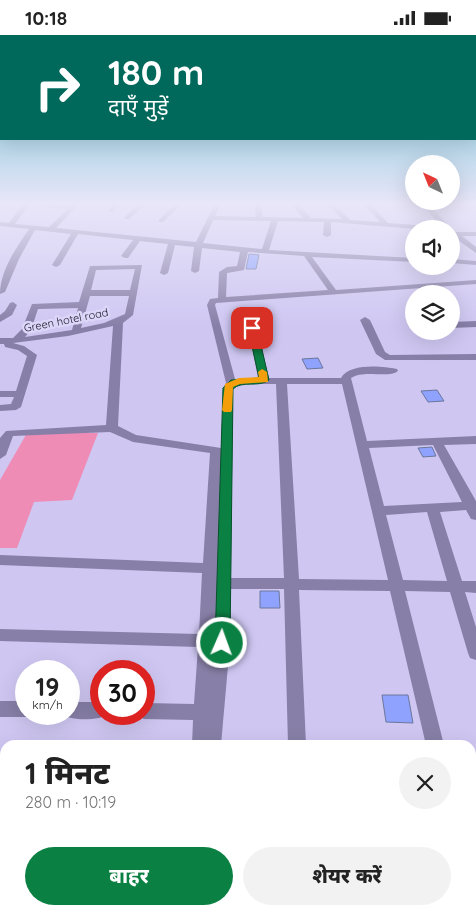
<!DOCTYPE html>
<html lang="hi">
<head>
<meta charset="utf-8">
<style>
  body { margin:0; font-family:Quicksand,"Noto Sans Devanagari",sans-serif; background:#f2f2f2; color:#222; height:100vh; display:flex; flex-direction:column; font-size:19px; white-space:nowrap }
  * { box-sizing:border-box; margin:0 }
  p { font-size:16px; color:#767676 }
  .icon { flex:none; width:28px; height:28px; fill:none; stroke:currentColor; stroke-width:2; stroke-linecap:round; stroke-linejoin:round }
  .map { position:relative; flex:1; overflow:hidden }
  .drawer { position:absolute; left:0px; top:705px; width:476px; height:175px; display:flex; flex-direction:column; background:#fff; border-radius:15px 15px 0 0; box-shadow:0 5px 20px #0002 }
  .drawer>* { flex:none }
  .banner { position:absolute; left:0px; top:0px; width:476px; height:105px; box-shadow:0 5px 20px #0002; background:#00695c; color:#fff; overflow:hidden }
  .needle { width:32px; rotate:317deg }
  .fabs { position:absolute; left:405px; top:120px; display:grid; gap:10px }
  .fabs a { display:grid; place-items:center; width:55px; height:55px; border-radius:50%; background:#fff; box-shadow:0 5px 20px #0002; font-size:25px }
  .speed { position:absolute; left:15px; top:625px; display:flex; gap:10px; font-size:25px; font-weight:700; text-align:center }
  .speed>* { display:grid; place-content:center; width:65px; height:65px; border-radius:50%; background:#fff; box-shadow:0 5px 20px #0002; line-height:1 }
  .speed small { font-size:12px; font-weight:400 }
  .speed .limit { border:8px solid #d22; background:#fff; color:#111 }
  .pin { position:absolute; display:grid; place-items:center; width:42px; height:42px; color:#fff; margin:-21px; border-radius:10px; box-shadow:0 2px 8px #0006 }
  .me { position:absolute; width:55px; margin:-28px; rotate:2deg; stroke-linejoin:round; filter:drop-shadow(0 0 4px #0008) }
  .turn { display:flex; align-items:center; gap:18px; height:105px; padding:0 25px; font-size:22px }
  .turn .icon { width:65px; height:65px; stroke-width:2.5 }
  .turn b { display:block; font-size:35px; line-height:42px }
  .round { display:grid; place-items:center; flex:none; width:52px; height:52px; border-radius:26px; background:#f2f2f2 }
  .summary { display:flex; align-items:center; justify-content:space-between; height:85px; padding:0 25px }
  h1 { font-size:30px; font-weight:800; line-height:38px }
  .action { display:flex; gap:10px; margin-top:auto; padding:10px 25px }
  .action a { flex:1; height:58px; border-radius:30px; background:#0b8043; color:#fff; font-size:20px; font-weight:800; line-height:58px; text-align:center }
  .action a+a { background:#f2f2f2; color:#222 }
  .status { display:flex; justify-content:space-between; align-items:center; height:35px; padding:0 25px; background:#fff; direction:ltr }
  .status svg { height:14px; fill:currentColor }
  .map>svg:first-child { display:block }
  .green { fill:#ef8cb6 }
  .building { fill:#8ea2fe; stroke:#6c769c }
  .lines { fill:none; stroke-linecap:round; stroke-linejoin:round }
  .street { fill:#877fa7; fill-rule:evenodd }
  .route { fill:#0b8043; stroke:#07532c }
  .slow { fill:#f59e0b }
  .labels { text-anchor:middle; stroke-width:5; stroke-linejoin:round; paint-order:stroke }
  .far-street-label { font-size:11px; fill:#1a1626; stroke:#dcd6f8 }
</style>
</head>
<body>
<div class="status"><b>10:18</b><svg viewBox="0 0 49 12"><path d="M0 12V9h3v3zM5 12V6h3v6zM10 12V3h3v9zM15 12V0h3v12zM26 1h20v11H26zM47 4h2v5h-2z"/></svg></div>
<div class="map">
<svg width="476" height="880" viewBox="0 0 476 880">
  <rect width="100%" height="100%" fill="#cfc7f2"/>
  <!-- green -->
  <path class="green" d="M 27,398 L 98,398 L 72,465 L 34,467 L 17,513 L 0,513 L 0,445 Z"/>
  <!-- building -->
  <path class="building" d="M 249,219 L 259,220 L 256,234 L 246,234 Z
    M 318,323 L 323,333 L 307,334 L 302,324 Z
    M 437,355 L 444,366 L 428,367 L 421,356 Z
    M 432,412 L 436,421 L 423,422 L 418,413 Z
    M 260,556 L 279,556 L 280,573 L 260,573 Z
    M 382,660 L 408,660 L 413,688 L 386,687 Z"/>
  <g class="lines">
    <!-- street -->
    <path class="street" d="M 24,168 L 72,170 L 80,168 L 56,193 L 196,207 L 215,168 L 221,168 L 215,181 L 256,182 L 254,168 L 260,168 L 263,182 L 303,183 L 290,168 L 297,168 L 311,183 L 342,184 L 326,168 L 333,168 L 350,185 L 380,187 L 362,168 L 369,168 L 388,188 L 442,192 L 420,168 L 427,168 L 452,194 L 456,197 L 476,197 L 476,201 L 462,201 L 476,212 L 476,218 L 451,200 L 451,194 L 415,194 L 331,187 L 331,200 L 327,202 L 323,200 L 324,187 L 278,186 L 269,215 L 414,223 L 414,227 L 312,222 L 336,255 L 476,245 L 476,249 L 216,268 L 215,270 L 235,344 L 258,343 L 245,276 L 249,273 L 253,276 L 269,343 L 341,343 C 349,328 382,331 397,334 L 398,336 C 388,344 365,334 351,343 L 367,406 L 476,401 L 476,409 L 444,410 L 476,466 L 476,485 L 471,484 L 466,475 L 440,477 L 462,546 L 476,546 L 476,558 L 465,557 L 476,592 L 476,625 L 470,623 L 468,618 L 450,557 L 405,556 L 444,710 L 426,710 L 390,556 L 299,555 L 306,710 L 288,710 L 284,554 L 231,554 L 230,608 L 221,710 L 192,710 L 193,685 L 144,684 L 138,681 L 136,679 L 144,679 L 144,668 L 194,669 L 198,612 L 0,606 L 0,594 L 199,599 L 202,538 L 0,530 L 0,520 L 203,528 L 210,418 L 133,407 L 110,397 L 13,401 L 6,420 L 0,424 L 0,403 L 6,396 L 106,390 L 113,291 L 68,301 L 13,308 L 24,311 L 37,320 L 21,372 L 16,375 L 0,376 L 0,370 L 11,369 L 14,362 L 0,362 L 0,356 L 16,356 L 27,321 L 18,315 L 5,312 L 4,309 L 0,309 L 0,303 L 13,303 L 22,294 L 32,269 L 79,267 L 90,231 L 142,230 L 133,280 L 123,288 L 118,391 L 136,400 L 221,413 L 223,353 L 226,348 L 207,270 L 210,264 L 218,263 L 219,237 L 227,232 L 237,231 L 240,217 L 202,213 L 199,236 L 195,238 L 191,236 L 194,212 L 175,210 L 168,238 L 164,240 L 160,238 L 168,209 L 140,206 L 128,223 L 125,223 L 121,221 L 133,205 L 78,199 L 60,230 L 56,232 L 52,230 L 71,199 L 35,195 L 19,224 L 5,257 L 0,259 C 0,236 16,213 29,194 L 0,191 L 0,187 L 9,188 ZM 29,170 L 68,174 L 49,192 L 15,189 ZM 213,185 L 271,186 L 262,214 L 203,208 ZM 248,217 L 304,221 L 328,255 L 226,262 L 227,238 L 244,235 ZM 135,234 L 130,255 L 91,255 L 96,235 ZM 90,261 L 129,261 L 125,279 L 104,288 L 81,293 ZM 78,273 L 72,295 L 25,302 L 31,295 L 38,274 ZM 239,349 L 276,349 L 284,543 L 231,543 L 233,353 ZM 287,349 L 342,349 L 388,545 L 299,544 ZM 433,410 L 462,467 L 384,471 L 369,413 ZM 427,477 L 447,546 L 403,545 L 386,480 Z
      M 115,168 L 122,168 L 113,177 L 109,177 L 109,175 Z
      M 140,168 L 147,168 L 129,184 L 125,184 L 125,182 Z
      M 176,168 L 183,168 L 163,187 L 159,187 L 159,185 Z
      M 451,224 L 476,226 L 476,230 L 451,228 Z
      M 13,267 L 17,270 L 12,280 L 0,287 L 0,280 L 5,276 L 10,268 Z
      M 365,282 L 370,285 L 385,317 L 390,320 L 476,319 L 476,325 L 385,325 L 376,319 L 360,285 Z
      M 476,286 L 476,292 L 451,293 L 451,287 Z
      M 0,666 L 26,666 L 26,679 L 33,679 L 26,682 L 0,682 Z
      M 69,667 L 101,667 L 101,679 L 108,679 C 100,686 70,686 62,679 L 69,679 Z
      M 476,728 L 476,746 L 471,747 L 471,729 Z
      M 0,760 L 5,760 L 5,780 L 0,780 Z
      M 471,789 L 476,791 L 476,825 L 471,823 Z
      M 0,837 L 5,837 L 5,859 L 0,859 Z
      M 177,875 L 199,875 L 199,880 L 177,880 Z
      M 243,875 L 265,875 L 265,880 L 243,880 Z
      M 322,875 L 344,875 L 345,880 L 323,880 Z
      M 407,875 L 429,875 L 430,880 L 408,880 Z"/>
  </g>
  <!-- sky -->
  <linearGradient id="sky" x2="0" y2="1"><stop stop-color="#5cbdce"/><stop offset="0.58" stop-color="#e9e6f9"/><stop offset="1" stop-color="#e9e6f9" stop-opacity="0"/></linearGradient>
  <rect width="476" height="291" fill="url(#sky)"/>
  <!-- route -->
  <path class="route" d="M 250,291 L 257,293 L 269,345 C 259,353 242,345 233,354 L 230,608 L 227,612 L 222,614 L 217,612 L 215,608 L 223,353 L 231,345 L 259,343 L 248,293 Z"/>
  <!-- slow -->
  <path class="slow" d="M 262,334 L 267,337 L 268,347 L 240,349 L 233,352 L 232,375 L 231,377 L 224,377 L 222,375 L 225,349 L 239,343 L 259,342 L 258,337 Z"/>
  <g class="labels">
    <!-- far-street labels -->
    <g class="far-street-label">
      <text transform="translate(66 285) rotate(-11)" y="4">Green hotel road</text>
    </g>
  </g>
</svg>
<div class="fabs">
<a><svg class="needle" viewBox="-14 -14 28 28"><path d="M0-13l5 13h-10z" fill="#e53935"/><path d="M0 13l5-13h-10z" fill="#767676"/></svg></a>
<a><svg class="icon" aria-label="sound" viewBox="0 0 24 24"><path d="M4 9h4l5-4v14l-5-4H4zM17 9q2 3 0 6"/></svg></a>
<a><svg class="icon" aria-label="layers" viewBox="0 0 24 24"><path d="M12 4l9 5-9 5-9-5zM3 14l9 5 9-5"/></svg></a>
</div>
<div class="speed"><div>19<small>km/h</small></div><div class="limit">30</div></div>
<div class="pin" style="left:252px;top:293px;background:#d93025"><svg class="icon" aria-label="arrive" viewBox="0 0 24 24"><path d="M6 21V4h12l-3 4 3 4H6"/></svg></div>
<svg class="me" style="left:222px;top:608px" viewBox="-20 -20 40 40"><circle r="17" fill="#0b8043" stroke="#fff" stroke-width="3"/><path d="M0-11L8 9 0 5-8 9z" fill="#fff"/></svg>
<div class="banner">
<div class="turn"><svg class="icon" aria-label="right" viewBox="0 0 24 24"><path d="M7 20v-9h11M14 6l5 5-5 5"/></svg><div><b>180 m</b>दाएँ मुड़ें</div></div>
</div>
<section class="drawer">
<div class="summary"><div><h1>1 मिनट</h1><p>280 m · 10:19</p></div><a class="round"><svg class="icon" aria-label="close" viewBox="0 0 24 24"><path d="M6 6l12 12M18 6L6 18"/></svg></a></div>
<div class="action"><a>बाहर</a><a>शेयर करें</a></div>
</section>
</div>
</body>
</html>
